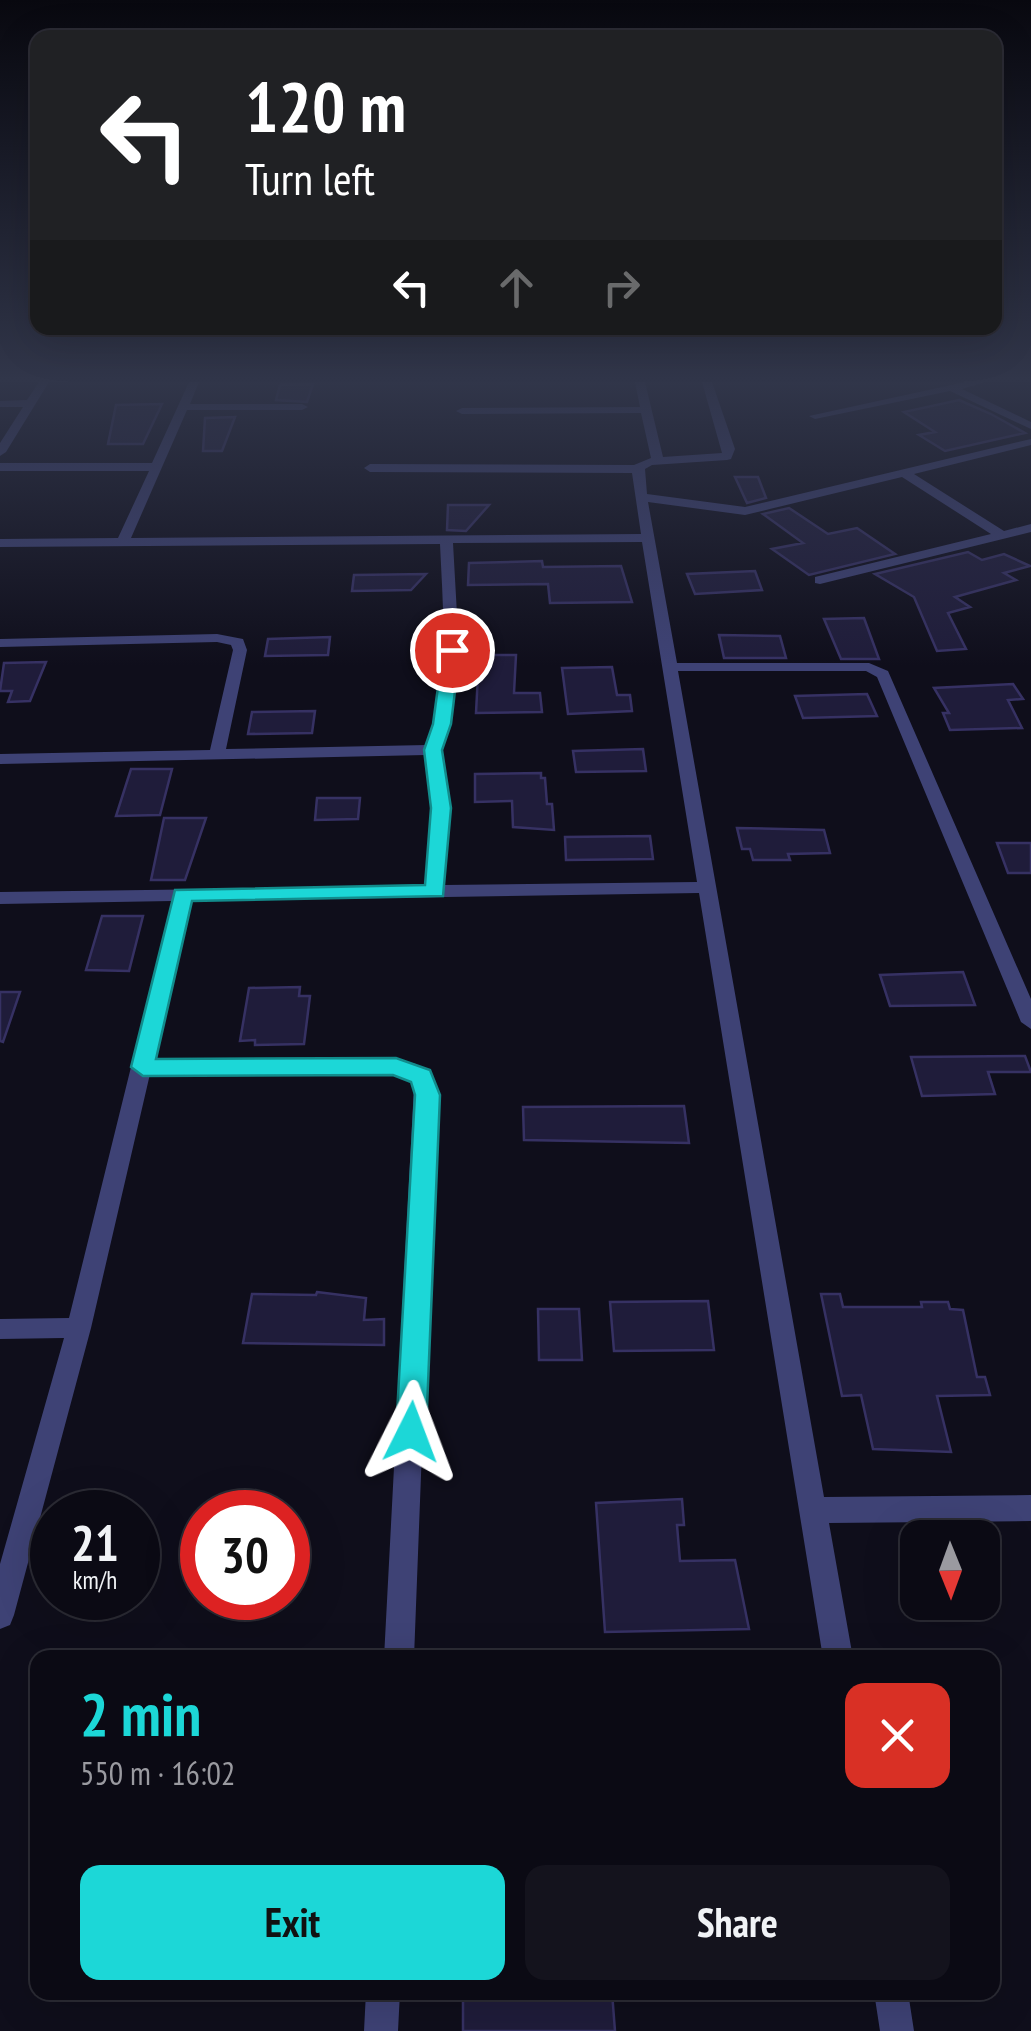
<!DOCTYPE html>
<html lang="en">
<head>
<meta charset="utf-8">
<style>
  body { margin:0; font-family:"PT Sans Narrow",sans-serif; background:#14131d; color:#f1f3f6; height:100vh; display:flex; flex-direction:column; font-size:38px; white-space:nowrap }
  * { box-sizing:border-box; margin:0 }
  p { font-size:32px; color:#9a9aa0 }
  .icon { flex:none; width:55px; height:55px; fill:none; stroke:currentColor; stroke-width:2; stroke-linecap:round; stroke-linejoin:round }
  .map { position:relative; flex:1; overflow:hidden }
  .panel { position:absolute; left:30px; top:1650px; width:970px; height:350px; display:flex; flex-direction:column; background:#0b0a14; border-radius:20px; box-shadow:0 10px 40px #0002,0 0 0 2px #2b2b34 }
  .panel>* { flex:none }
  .hud { position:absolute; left:30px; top:30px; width:972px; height:305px; border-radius:20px; box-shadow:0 10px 40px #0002,0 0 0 2px #2b2b34; background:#202124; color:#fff; overflow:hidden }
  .needle { width:65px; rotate:179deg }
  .tools { position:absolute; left:900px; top:1520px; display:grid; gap:20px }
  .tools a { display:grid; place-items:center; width:100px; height:100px; border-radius:20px; background:#0b0a14; box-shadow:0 10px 40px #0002,0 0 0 2px #2b2b34; font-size:50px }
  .speed { position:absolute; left:30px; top:1490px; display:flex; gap:20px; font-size:50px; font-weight:700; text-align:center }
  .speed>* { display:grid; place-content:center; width:130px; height:130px; border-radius:50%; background:#0b0a14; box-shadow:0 10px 40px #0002,0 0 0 2px #2b2b34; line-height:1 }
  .speed small { font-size:25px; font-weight:400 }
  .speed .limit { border:15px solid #d22; background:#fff; color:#111 }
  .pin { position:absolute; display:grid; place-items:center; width:85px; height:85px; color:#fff; margin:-42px; border:5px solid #fff; border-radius:50%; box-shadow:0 2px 10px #0007 }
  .me { position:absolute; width:110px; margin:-55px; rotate:3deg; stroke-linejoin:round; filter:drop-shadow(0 0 8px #0008) }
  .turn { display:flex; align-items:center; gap:35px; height:210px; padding:0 50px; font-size:45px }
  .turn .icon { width:130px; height:130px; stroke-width:2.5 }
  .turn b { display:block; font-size:70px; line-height:85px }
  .lanes { display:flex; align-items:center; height:95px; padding:0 50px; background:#0003; justify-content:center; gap:50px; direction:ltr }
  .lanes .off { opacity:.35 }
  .round { display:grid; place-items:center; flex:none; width:105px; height:105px; border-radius:20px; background:#14131d }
  .summary { display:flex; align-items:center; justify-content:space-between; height:170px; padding:0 50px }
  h1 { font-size:60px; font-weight:700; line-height:75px; color:#1cd7d7 }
  .primary-button { display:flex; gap:20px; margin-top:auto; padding:20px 50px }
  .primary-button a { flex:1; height:115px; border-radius:20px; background:#1cd7d7; color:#111; font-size:40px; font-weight:700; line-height:115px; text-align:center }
  .primary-button a+a { background:#14131d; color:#f1f3f6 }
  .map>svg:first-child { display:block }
  .building { fill:#1f1c3a; stroke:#363163; stroke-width:2.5 }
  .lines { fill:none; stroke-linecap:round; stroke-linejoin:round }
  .minor { fill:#3e4275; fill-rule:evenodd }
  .route { fill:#1cd7d7; stroke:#128c8c; stroke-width:2.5 }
</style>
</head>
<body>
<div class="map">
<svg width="1031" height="2031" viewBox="0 0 1031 2031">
  <rect width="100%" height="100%" fill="#0f0e1b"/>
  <!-- building -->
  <path class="building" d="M 313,384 L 307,402 L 276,400 L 280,385 Z
    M 959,400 L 991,414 L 1025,433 L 945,451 L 919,435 L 935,432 L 904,412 Z
    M 162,404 L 143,444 L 108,444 L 116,405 Z
    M 235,417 L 222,451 L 203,451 L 205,418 Z
    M 735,477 L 758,477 L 766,498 L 747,503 Z
    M 448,505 L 489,505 L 466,531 L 447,530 Z
    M 789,508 L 828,534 L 857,528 L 895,554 L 809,575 L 772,549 L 803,543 L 763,514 Z
    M 968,552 L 982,560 L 1004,554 L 1030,566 L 1004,573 L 1016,580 L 955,597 L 970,607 L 948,613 L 966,649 L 937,651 L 914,597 L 875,574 Z
    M 542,561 L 543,567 L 621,566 L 632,602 L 550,603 L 548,584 L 468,585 L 469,563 Z
    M 755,571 L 762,590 L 695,594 L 687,574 Z
    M 426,574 L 411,590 L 352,591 L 354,575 Z
    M 864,618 L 879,659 L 841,659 L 824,619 Z
    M 719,635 L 780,636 L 786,658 L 724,658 Z
    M 330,637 L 328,655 L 265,656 L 268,639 Z
    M 479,655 L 516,655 L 514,693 L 540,693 L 542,712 L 476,713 Z
    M 46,662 L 30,701 L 8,702 L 12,691 L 0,691 L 4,663 Z
    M 612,667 L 617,695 L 630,695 L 632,711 L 568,714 L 562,668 Z
    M 1013,684 L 1023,699 L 1008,700 L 1022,728 L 950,730 L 943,713 L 949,713 L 934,688 Z
    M 867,694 L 877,716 L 803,718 L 795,696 Z
    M 315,711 L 312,733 L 248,734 L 252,712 Z
    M 643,749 L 646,771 L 576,772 L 573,751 Z
    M 131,769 L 172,769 L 160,815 L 116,816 Z
    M 541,773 L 541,778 L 545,778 L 547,804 L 552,804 L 554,830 L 513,827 L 512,801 L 475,802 L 475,774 Z
    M 317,798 L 360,798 L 358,819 L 315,820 Z
    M 164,818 L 206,818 L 185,880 L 151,880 Z
    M 737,828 L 824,830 L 830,853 L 788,854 L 790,860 L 753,860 L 750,849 L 742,849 Z
    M 650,836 L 653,859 L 566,860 L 565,837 Z
    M 997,843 L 1031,843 L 1031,873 L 1008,873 Z
    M 102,916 L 143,916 L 129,971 L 86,970 Z
    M 963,972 L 975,1005 L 890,1006 L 880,975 Z
    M 300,987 L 299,996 L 310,996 L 304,1044 L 255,1045 L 255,1040 L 240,1041 L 249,988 Z
    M 0,992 L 20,992 L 3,1042 L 0,1041 Z
    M 1025,1056 L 1031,1072 L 988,1072 L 995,1094 L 922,1096 L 911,1057 Z
    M 684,1106 L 689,1143 L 524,1140 L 523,1107 Z
    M 317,1292 L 366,1298 L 364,1320 L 384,1319 L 384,1345 L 243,1343 L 252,1294 L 316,1295 Z
    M 821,1294 L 840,1294 L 843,1307 L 922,1307 L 921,1302 L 948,1302 L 950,1309 L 963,1310 L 977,1377 L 985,1377 L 990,1395 L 937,1396 L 951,1452 L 873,1449 L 861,1395 L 842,1396 Z
    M 708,1301 L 714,1350 L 614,1351 L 610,1302 Z
    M 538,1309 L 579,1309 L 582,1360 L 539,1360 Z
    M 682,1499 L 684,1525 L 677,1525 L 680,1561 L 735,1560 L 749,1629 L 605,1632 L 596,1503 Z
    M 463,1992 L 612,1992 L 615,2031 L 463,2031 Z"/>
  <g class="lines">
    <!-- minor -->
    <path class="minor" d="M 39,382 L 49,382 L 6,452 L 0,456 L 0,443 L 23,407 L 0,407 L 0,401 L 27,400 Z
      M 189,382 L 199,382 L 190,404 L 302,404 L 308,407 L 302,410 L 187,410 L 131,538 L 641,534 L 632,473 L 370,472 L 364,468 L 370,464 L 634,465 L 651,458 L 641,413 L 462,414 L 456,411 L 462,408 L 640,407 L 635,382 L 645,382 L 663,457 L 722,453 L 702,382 L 712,382 L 735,449 L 731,459 L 727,460 L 652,465 L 645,469 L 647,494 L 745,507 L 1031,439 L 1031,445 L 914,474 L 1004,531 L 1031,524 L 1031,532 L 820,584 L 815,583 L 815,577 L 991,534 L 902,477 L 745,515 L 648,502 L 677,663 L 869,663 L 888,671 L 1031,999 L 1031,1029 L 1021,1022 L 877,677 L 866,671 L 678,671 L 824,1497 L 1031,1495 L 1031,1521 L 829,1523 L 853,1658 L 823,1658 L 699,893 L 191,901 L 154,1060 L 395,1059 L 416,1064 L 436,1084 L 414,1658 L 384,1658 L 414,1086 L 402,1075 L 395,1073 L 150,1074 L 91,1328 L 14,1615 L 10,1625 L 0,1629 L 0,1564 L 64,1338 L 0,1339 L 0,1319 L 69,1318 L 172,901 L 0,904 L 0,892 L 426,886 L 433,808 L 426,755 L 0,764 L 0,754 L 210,750 L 233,650 L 231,645 L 217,642 L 0,647 L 0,639 L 217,634 L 243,639 L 247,650 L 226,749 L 427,745 C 450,680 443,611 440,544 L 0,547 L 0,539 L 118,538 L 149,471 L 0,471 L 0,463 L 152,463 ZM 642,542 L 697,882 L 444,885 L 449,808 L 441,750 L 450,724 L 459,650 L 453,543 Z
      M 965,382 L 985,382 L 962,389 L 1031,422 L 1031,429 L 950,391 L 815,419 L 809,416 Z
      M 366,1992 L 400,1992 L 398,2031 L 364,2031 Z
      M 874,1992 L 908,1992 L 914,2031 L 880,2031 Z"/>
  </g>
  <!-- sky -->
  <linearGradient id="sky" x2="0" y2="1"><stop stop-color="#08080f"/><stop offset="0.57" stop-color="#31364a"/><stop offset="1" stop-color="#31364a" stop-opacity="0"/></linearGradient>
  <rect width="1031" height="666" fill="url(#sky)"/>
  <!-- route -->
  <path class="route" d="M 452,645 L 460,650 L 451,724 L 442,750 L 451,808 L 443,896 L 192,901 L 156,1059 L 396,1058 L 430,1070 L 440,1095 L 426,1432 L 421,1442 L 411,1446 L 400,1442 L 396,1432 L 415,1095 L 411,1082 L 393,1075 L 143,1076 L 131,1067 L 175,890 L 425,885 L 431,808 L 424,750 L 433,724 L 443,650 Z"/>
</svg>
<div class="tools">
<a><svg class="needle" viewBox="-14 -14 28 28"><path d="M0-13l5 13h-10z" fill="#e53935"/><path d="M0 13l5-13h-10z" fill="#9a9aa0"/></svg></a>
</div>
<div class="speed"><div>21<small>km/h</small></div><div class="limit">30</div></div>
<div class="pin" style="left:452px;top:650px;background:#d93025"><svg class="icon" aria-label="arrive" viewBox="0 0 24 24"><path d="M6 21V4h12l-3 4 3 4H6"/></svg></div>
<svg class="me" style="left:411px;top:1432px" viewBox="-20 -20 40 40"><path d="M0-17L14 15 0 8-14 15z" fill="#1cd7d7" stroke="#fff" stroke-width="4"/></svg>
<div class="hud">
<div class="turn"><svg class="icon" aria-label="left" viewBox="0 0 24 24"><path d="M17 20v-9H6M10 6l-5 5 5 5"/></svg><div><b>120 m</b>Turn left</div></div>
<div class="lanes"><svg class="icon" aria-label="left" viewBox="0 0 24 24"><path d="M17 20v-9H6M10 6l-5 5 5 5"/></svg><svg class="icon off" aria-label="ahead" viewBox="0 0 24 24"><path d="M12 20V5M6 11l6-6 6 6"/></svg><svg class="icon off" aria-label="right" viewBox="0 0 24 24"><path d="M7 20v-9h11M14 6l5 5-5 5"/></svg></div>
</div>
<section class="panel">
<div class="summary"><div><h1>2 min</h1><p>550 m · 16:02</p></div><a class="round" style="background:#d93025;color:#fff"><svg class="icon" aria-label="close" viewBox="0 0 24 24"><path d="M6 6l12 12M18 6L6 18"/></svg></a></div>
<div class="primary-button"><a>Exit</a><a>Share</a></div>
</section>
</div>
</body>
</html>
